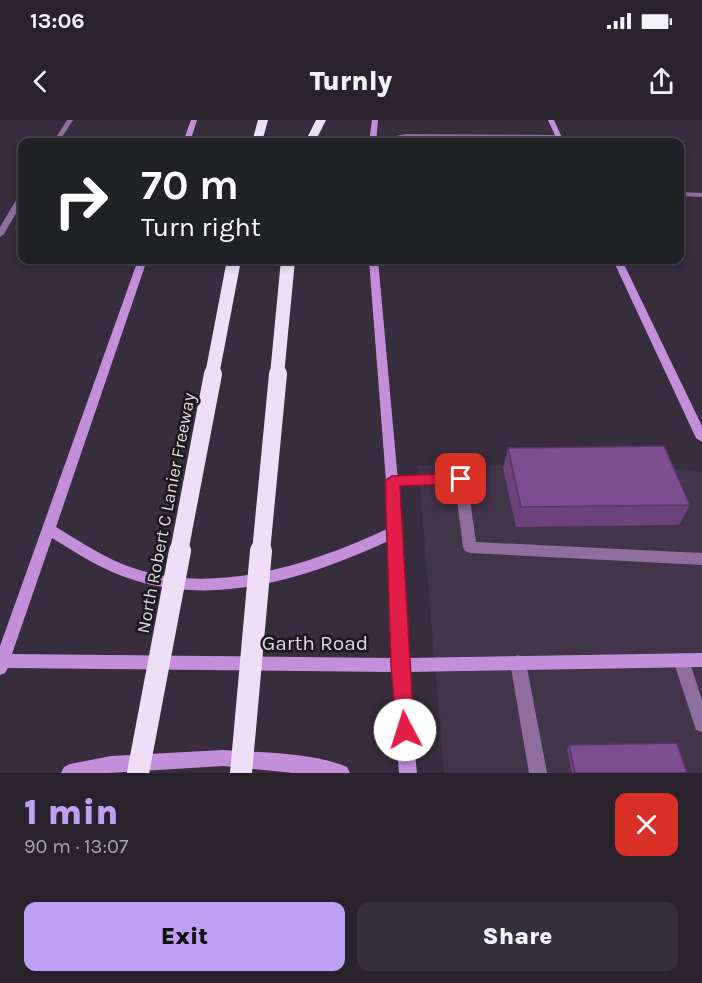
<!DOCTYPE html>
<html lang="en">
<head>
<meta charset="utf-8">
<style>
  body { margin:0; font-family:Karla,sans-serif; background:#352f39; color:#f1f3f6; height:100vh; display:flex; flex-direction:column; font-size:22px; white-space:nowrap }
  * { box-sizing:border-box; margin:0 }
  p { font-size:20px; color:#a5a4aa }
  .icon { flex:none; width:33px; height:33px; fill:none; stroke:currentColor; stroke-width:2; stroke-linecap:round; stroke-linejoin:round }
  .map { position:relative; height:653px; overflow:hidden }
  .panel { display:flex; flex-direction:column; background:#29222d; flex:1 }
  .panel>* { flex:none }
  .banner { position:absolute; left:18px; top:18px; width:666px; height:126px; border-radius:12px; box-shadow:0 3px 9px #0003,0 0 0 2px #453f49; background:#202124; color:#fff; overflow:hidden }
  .pin { position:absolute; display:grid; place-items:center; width:51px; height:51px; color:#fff; margin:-26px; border-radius:12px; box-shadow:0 3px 9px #0006 }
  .me { position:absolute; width:66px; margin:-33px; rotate:355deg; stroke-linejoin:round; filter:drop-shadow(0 0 4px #0008) }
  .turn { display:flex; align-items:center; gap:21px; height:126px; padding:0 24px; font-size:27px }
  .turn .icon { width:78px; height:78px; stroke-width:2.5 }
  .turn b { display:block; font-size:42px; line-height:51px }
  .round { display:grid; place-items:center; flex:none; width:63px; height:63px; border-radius:12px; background:#352f39 }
  .head { display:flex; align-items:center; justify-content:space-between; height:102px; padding:0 24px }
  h1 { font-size:36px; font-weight:800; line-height:45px; color:#bca0f2 }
  .primary-button { display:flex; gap:12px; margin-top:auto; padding:12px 24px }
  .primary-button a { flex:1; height:69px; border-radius:12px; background:#bca0f2; color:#111; font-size:24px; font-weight:800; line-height:69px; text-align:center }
  .primary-button a+a { background:#352f39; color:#f1f3f6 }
  .status { display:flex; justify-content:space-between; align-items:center; height:42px; padding:0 30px; background:#29222d; direction:ltr }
  .status svg { height:16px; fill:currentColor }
  header { display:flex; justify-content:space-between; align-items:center; height:78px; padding:0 24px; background:#29222d; font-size:27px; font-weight:800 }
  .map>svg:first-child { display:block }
  .built { fill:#423449 }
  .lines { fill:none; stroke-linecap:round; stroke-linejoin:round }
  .lane { fill:#8e6e9d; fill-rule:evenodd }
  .street { fill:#8e6e9d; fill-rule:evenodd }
  .secondary { fill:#c38fda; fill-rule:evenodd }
  .highway { fill:#eedff6; fill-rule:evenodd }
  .highway-bridge-far2 { stroke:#eedff6; stroke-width:14 }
  .highway-bridge-far1 { stroke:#eedff6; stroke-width:18 }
  .highway-bridge { stroke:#eedff6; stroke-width:22 }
  .wall { fill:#6b427c }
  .building { fill:#7c4d90; stroke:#573665; stroke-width:1.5 }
  .route { fill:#e11d48; stroke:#92132f; stroke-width:1.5 }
  .labels { text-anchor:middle; stroke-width:5; stroke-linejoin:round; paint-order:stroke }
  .street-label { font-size:18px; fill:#ded8e2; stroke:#1c171e }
  .near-street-label { font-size:21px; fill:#ded8e2; stroke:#1c171e }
</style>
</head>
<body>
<div class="status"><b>13:06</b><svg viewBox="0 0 49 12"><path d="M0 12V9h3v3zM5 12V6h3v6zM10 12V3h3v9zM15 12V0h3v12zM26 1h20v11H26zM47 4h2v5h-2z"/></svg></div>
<header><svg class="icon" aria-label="back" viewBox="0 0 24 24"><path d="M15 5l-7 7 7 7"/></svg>Turnly<svg class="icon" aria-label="share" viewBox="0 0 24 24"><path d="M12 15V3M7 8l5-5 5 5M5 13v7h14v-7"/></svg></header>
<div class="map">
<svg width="702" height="653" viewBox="0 0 702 653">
  <rect width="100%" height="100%" fill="#372d3c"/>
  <!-- built -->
  <path class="built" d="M 418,345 L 671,348 L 702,352 L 702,653 L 444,653 Z"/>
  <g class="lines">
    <!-- lane -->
    <path class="lane" d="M 407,14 L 558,15 L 562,17 L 558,19 L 524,18 L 525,22 L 519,22 L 517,18 L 407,18 L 402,19 L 402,22 L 396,22 L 395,16 Z
      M 461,354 L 465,356 L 467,359 L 476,422 L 702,433 L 702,445 L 470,433 L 465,431 L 463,427 L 455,364 L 392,366 L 388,364 L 386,361 L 388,358 L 392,356 Z
      M 681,533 L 686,535 L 689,540 L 702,580 L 702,612 L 696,610 L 694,604 L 673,540 L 676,535 Z
      M 518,535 L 523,537 L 526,542 L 547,653 L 529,653 L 510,542 L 513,537 Z"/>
    <!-- street -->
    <path class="street" d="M 67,0 L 73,0 L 59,22 L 53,22 Z
      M 680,72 L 702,73 L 702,77 L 680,76 Z
      M 19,75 L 22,75 L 22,83 L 4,114 L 0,117 L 0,107 Z"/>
    <!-- secondary -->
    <path class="secondary" d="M 191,0 L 197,0 L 190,22 L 183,22 Z
      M 372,0 L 378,0 L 376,22 L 369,22 Z
      M 548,0 L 554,0 L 564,22 L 558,22 Z
      M 138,140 L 147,140 L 56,407 C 81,422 106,439 133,448 C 216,476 312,444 387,409 L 386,361 L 369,140 L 378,140 L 398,361 L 406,538 L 702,533 L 702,547 L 407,552 L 417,653 L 399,653 L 392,552 L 8,548 L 5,553 L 0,555 L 0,526 ZM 52,418 C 78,434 104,451 134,460 C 218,487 311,457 388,421 L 391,538 L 12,534 Z
      M 613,140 L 622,140 L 702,306 L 702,322 L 696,318 Z
      M 223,630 C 261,633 311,632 347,647 L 350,653 L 293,653 L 223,646 L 109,653 L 61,653 L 64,647 L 70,644 L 111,636 Z"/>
    <!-- highway -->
    <path class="highway" d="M 258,0 L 268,0 L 262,22 L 252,22 Z
      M 316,0 L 326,0 L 315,22 L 305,22 Z"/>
    <!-- highway-bridge-far2 -->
    <path class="highway-bridge-far2" d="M 212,255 L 234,140
      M 277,255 L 288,140"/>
    <!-- highway-bridge-far1 -->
    <path class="highway-bridge-far1" d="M 179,432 L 213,254
      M 261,432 L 278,254"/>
    <!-- highway-bridge -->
    <path class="highway-bridge" d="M 138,653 L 180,431
      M 241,653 L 261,431"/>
  </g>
  <!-- wall -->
  <path class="wall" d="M 508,328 L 690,385 L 679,405 L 516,407 L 503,348 Z
    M 569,625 L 687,653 L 572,653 L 567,630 Z"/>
  <!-- building -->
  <path class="building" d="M 664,326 L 690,385 L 521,387 L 508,328 Z
    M 677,623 L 687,653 L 575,653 L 569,625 Z"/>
  <!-- route -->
  <path class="route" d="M 461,353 L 468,359 L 461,364 L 400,366 L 414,610 L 411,616 L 405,619 L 398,616 L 396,610 L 391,545 L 385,361 L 392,356 Z"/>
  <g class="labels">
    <!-- street labels -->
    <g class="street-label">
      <text transform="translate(166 393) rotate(-79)" y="6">North Robert C Lanier Freeway</text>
    </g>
    <!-- near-street labels -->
    <g class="near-street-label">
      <text x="315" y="530">Garth Road</text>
    </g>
  </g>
</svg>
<div class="pin" style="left:461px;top:359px;background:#d93025"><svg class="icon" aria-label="arrive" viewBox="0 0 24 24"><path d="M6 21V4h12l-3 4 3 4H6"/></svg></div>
<svg class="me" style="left:405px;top:610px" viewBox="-20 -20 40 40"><circle r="19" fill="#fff"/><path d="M0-13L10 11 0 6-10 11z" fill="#e11d48"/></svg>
<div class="banner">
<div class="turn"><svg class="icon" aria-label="right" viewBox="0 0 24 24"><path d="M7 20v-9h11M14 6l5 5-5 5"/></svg><div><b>70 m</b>Turn right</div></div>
</div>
</div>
<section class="panel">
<div class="head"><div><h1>1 min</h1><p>90 m · 13:07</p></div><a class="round" style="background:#d93025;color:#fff"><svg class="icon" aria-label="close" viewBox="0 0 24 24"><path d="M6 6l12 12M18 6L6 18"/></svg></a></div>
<div class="primary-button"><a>Exit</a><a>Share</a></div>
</section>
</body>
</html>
